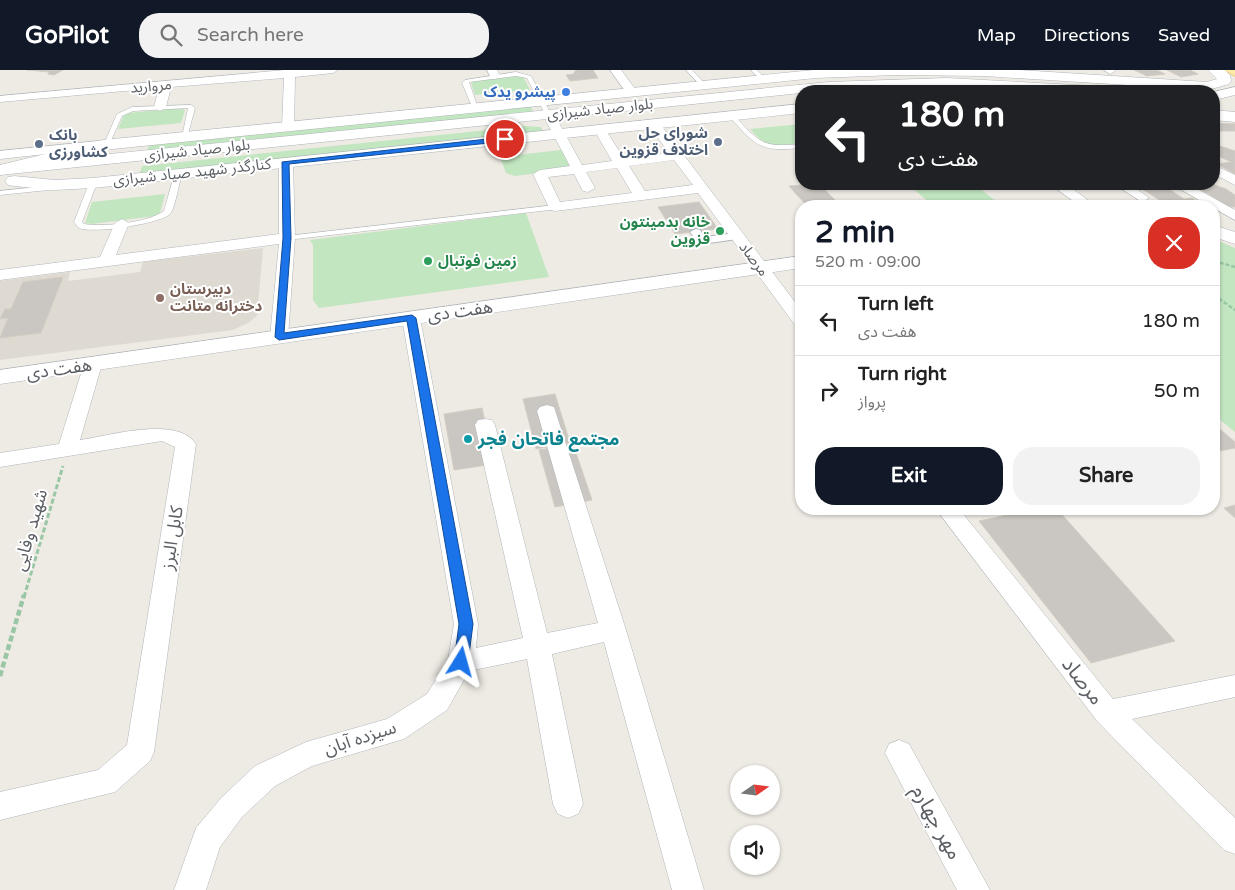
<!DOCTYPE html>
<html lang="en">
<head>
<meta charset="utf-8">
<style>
  body { margin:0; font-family:"Varela Round","Noto Sans Arabic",sans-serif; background:#f2f2f2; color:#222; height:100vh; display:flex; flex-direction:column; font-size:19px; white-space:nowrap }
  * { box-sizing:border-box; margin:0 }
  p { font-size:16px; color:#767676 }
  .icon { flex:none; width:28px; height:28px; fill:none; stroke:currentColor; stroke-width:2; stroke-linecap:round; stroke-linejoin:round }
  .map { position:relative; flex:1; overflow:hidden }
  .details { position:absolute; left:795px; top:130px; width:425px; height:315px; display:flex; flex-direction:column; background:#fff; border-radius:20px; box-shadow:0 1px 4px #0004 }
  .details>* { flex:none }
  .hud { position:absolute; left:795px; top:15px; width:425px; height:105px; border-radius:20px; box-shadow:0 1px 4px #0004; background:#202124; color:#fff; overflow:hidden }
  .needle { width:32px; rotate:76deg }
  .fabs { position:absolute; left:730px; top:695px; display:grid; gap:10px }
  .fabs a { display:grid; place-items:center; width:50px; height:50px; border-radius:50%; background:#fff; box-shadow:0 1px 4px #0004; font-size:25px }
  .pin { position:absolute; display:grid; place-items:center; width:42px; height:42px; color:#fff; margin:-21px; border:2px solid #fff; border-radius:50%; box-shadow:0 1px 5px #0007 }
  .me { position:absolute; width:55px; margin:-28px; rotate:8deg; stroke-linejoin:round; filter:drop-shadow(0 0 4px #0008) }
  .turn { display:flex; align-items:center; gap:18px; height:105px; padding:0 20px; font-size:22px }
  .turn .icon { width:65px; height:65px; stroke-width:2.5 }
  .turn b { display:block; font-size:35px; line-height:42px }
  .round { display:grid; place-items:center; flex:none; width:52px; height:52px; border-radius:20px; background:#f2f2f2 }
  .overview { display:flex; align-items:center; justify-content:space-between; height:85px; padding:0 20px }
  h1 { font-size:30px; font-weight:700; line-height:38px; color:#111827 }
  .action { display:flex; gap:10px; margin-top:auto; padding:10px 20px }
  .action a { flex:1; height:58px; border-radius:20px; background:#111827; color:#fff; font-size:20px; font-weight:700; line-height:58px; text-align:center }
  .action a+a { background:#f2f2f2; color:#222 }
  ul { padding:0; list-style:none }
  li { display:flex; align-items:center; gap:15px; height:70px; padding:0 20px; border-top:1px solid #e0e0e0 }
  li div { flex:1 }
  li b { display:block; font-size:19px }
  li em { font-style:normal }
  header { display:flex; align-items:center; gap:30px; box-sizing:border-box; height:70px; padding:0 25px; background:#111827; color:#fff }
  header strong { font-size:24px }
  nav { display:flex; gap:28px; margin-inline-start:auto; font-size:18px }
  .search { width:350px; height:45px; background:#f2f2f2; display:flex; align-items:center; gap:12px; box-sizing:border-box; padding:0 18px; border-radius:20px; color:#767676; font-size:19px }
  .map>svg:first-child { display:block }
  .education { fill:#dedad2 }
  .green { fill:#c2e6c0 }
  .building { fill:#cac6c1; stroke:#d3cdc2 }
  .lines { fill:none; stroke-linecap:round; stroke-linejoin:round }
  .service-casing { stroke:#b1b5b9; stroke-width:1 }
  .pedestrian-casing { stroke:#b1b5b9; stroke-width:2 }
  .minor-casing { stroke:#b1b5b9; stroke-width:1 }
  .tertiary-casing { stroke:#b1b5b9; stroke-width:1 }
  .secondary-casing { stroke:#b0b4b9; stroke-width:1 }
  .primary-casing { stroke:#f0bd5b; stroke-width:1 }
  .path-far2 { stroke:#99c6a4; stroke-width:2.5; stroke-dasharray:4 2; stroke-linecap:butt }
  .path-far1 { stroke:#99c6a4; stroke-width:3; stroke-dasharray:5 2.5; stroke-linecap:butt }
  .path { stroke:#99c6a4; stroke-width:4.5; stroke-dasharray:6 3; stroke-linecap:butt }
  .service { fill:#fff; fill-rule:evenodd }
  .pedestrian { fill:#fff; fill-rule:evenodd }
  .minor { fill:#fff; fill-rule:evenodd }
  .tertiary { fill:#fff; fill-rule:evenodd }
  .secondary { fill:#fff; fill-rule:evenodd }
  .primary { fill:#feeba8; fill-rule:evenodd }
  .route { fill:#1a73e8; stroke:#114b97 }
  .shop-dot { fill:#3f7fe0; stroke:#fff; stroke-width:2 }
  .service-dot { fill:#5c6f8a; stroke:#fff; stroke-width:2 }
  .leisure-dot { fill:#2e9e5b; stroke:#fff; stroke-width:2 }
  .education-dot { fill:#8d6e63; stroke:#fff; stroke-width:2 }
  .culture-dot { fill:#0f9aa8; stroke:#fff; stroke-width:2 }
  .labels { text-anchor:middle; stroke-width:4; stroke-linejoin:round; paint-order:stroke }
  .far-street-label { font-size:15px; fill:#5c6064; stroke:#fff }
  .far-shop-label { font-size:15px; font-weight:bold; fill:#366cbe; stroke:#fff; text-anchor:end }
  .far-service-label { font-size:15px; font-weight:bold; fill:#4e5e75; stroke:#fff; text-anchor:end }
  .far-leisure-label { font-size:15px; font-weight:bold; fill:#27864d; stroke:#fff; text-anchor:end }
  .far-education-label { font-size:15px; font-weight:bold; fill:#785e54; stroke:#fff; text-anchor:start }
  .street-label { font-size:18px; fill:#5c6064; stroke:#fff }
  .culture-label { font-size:18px; font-weight:bold; fill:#0d838f; stroke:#fff; text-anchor:start }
  .near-street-label { font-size:21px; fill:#5c6064; stroke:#fff }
</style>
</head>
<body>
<header>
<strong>GoPilot</strong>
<div class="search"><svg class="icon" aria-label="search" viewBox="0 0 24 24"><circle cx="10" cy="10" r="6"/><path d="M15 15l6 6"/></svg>Search here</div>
<nav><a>Map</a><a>Directions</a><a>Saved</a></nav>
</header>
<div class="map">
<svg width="1235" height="820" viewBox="0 0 1235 820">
  <rect width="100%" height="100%" fill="#eeebe4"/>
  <!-- education -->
  <path class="education" d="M 263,178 L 257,246 L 248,253 L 233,260 L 0,290 L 0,211 L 70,202 L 68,211 L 140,202 L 143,192 Z"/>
  <!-- green -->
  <path class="green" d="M 520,6 L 524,8 L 530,20 L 475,25 L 471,13 L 476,10 Z
    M 530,35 L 533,41 L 531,42 L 146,83 L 150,73 Z
    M 178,38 L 185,40 L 181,53 L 118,59 L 124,45 L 128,43 Z
    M 801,54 L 801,73 C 772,77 771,82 750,59 Z
    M 526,56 L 541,57 L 543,61 L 139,106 L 142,96 Z
    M 561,80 L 570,97 L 564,100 L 515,106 L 506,103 L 500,87 Z
    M 908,114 L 974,114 L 1002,136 L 933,136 Z
    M 165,124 L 160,143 L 155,146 L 91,154 L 85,153 L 92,132 Z
    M 526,143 L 549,207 L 319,238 L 313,230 L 313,175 L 310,170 Z
    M 1214,169 L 1235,178 L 1235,362 L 1214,345 Z"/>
  <!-- building -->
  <path class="building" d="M 27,0 L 63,0 L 54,5 L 48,4 L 49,2 Z
    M 576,0 L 593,0 L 598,8 L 570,11 L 566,5 L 573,4 Z
    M 1134,0 L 1157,0 L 1165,4 L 1147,6 Z
    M 1167,0 L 1190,0 L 1198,4 L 1181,7 Z
    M 1214,53 L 1235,54 L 1235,61 L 1216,61 L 1214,60 Z
    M 1214,74 L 1235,81 L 1235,104 L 1217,94 L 1231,92 L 1214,84 Z
    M 819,114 L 841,136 L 807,136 L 789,116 Z
    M 1138,114 L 1161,114 L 1184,129 L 1192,128 L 1205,136 L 1169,136 L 1136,115 Z
    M 1192,114 L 1212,114 L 1226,119 L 1235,125 L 1235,137 L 1229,137 Z
    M 699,132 L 718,159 L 675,164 L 658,137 Z
    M 63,207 L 41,263 L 0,268 L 8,248 L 0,249 L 5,239 L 11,239 L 23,212 Z
    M 555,324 L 570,373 L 536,379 L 523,329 Z
    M 482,338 L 494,394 L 454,400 L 444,344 Z
    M 1214,354 L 1235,372 L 1235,378 L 1214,382 Z
    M 573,374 L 592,430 L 555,437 L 539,380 Z
    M 1235,435 L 1235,448 L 1224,438 Z
    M 1036,439 L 1057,439 L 1175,571 L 1091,593 L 979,451 Z"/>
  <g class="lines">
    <defs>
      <path id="service" d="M 686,0 L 692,0 L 706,15 L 706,17 L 702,17 Z
        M 751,0 L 757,0 L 766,9 L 766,11 L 762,11 Z
        M 516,2 L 531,6 L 551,44 L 550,45 L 545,44 L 527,8 L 516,6 L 469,12 L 478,38 L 473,39 L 462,13 L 465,10 Z
        M 191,35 L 195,38 L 187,68 L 182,67 L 188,38 L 133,41 L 122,46 L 109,75 L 104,74 L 117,44 L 132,37 Z
        M 729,44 L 733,44 C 759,72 761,78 801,74 L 801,78 C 759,82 756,76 729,46 Z
        M 175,102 L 182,104 C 179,113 175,139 170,144 C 160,154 91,164 79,158 C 78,157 75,153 74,152 L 88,116 L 81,116 L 81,112 L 93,111 L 97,113 L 82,152 L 84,154 C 105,157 147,153 164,141 Z
        M 55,115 L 58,115 L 58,119 L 0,125 L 0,121 Z
        M 555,135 L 559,137 L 558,139 L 287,170 L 283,168 L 287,166 Z"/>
      <path id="pedestrian" d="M 696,159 L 700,160 L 705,167 L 737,163 L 743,166 L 737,169 L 702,174 L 698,173 L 690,162 Z"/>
      <path id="minor" d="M 285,0 L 338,0 L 333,3 L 295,7 L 294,56 L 288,60 L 282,56 L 284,8 L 171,17 L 166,37 L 160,41 L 154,37 L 159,18 L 0,32 L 0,26 Z
        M 487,0 L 497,0 L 500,6 L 495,9 L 491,8 Z
        M 610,0 L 621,0 L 638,23 L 636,25 L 628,25 Z
        M 1104,0 L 1115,0 L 1115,1 L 1110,4 Z
        M 552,47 L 558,51 L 582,95 L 612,91 L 597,65 L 603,61 L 607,62 L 624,89 L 669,83 L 648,54 L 654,50 L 658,51 L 801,240 L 801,256 L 795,255 L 698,123 L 555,141 L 550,140 L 533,104 L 540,100 L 570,96 L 546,51 ZM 674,90 L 693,115 L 645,121 L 629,96 ZM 617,98 L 632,123 L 560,132 L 548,107 L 574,104 L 583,121 L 588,122 L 595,118 L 586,102 Z
        M 98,71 L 104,75 L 102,78 L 0,89 L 0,81 Z
        M 286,89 L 293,93 L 295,168 L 288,267 L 285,271 L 273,271 L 270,267 L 279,174 L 0,210 L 0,200 L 100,187 L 115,153 L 122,149 L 129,153 L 116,185 L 279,164 L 279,93 Z
        M 1214,95 L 1235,105 L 1235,115 L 1214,104 Z
        M 1050,114 L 1066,114 L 1096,136 L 1080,136 Z
        M 1114,114 L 1130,114 L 1149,128 L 1142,132 Z
        M 1171,114 L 1188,114 L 1235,140 L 1235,150 Z
        M 411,243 L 417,244 L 420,248 L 478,554 L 476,578 L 523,568 L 475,355 L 478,350 L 485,349 L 492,350 L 495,355 L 547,563 L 598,553 L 537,341 L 540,337 L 547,335 L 554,337 L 626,560 L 704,820 L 672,820 L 604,572 L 552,584 L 583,734 L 578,744 L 568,748 L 558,744 L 553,734 L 527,589 L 469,601 L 447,640 L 404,669 L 312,696 L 275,716 L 242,747 L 220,777 L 206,820 L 174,820 L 196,758 L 222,727 L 255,696 L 306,672 L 387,649 L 427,624 L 448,590 L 454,554 L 402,248 L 405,244 Z
        M 93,289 L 99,290 L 102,294 L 80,370 C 108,366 178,345 196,374 L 154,682 L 150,691 L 115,722 L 0,750 L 0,722 L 98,700 L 127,675 L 175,377 L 162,371 L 0,397 L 0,383 L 59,374 L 84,294 L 87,290 Z
        M 936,439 L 959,439 L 1113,629 L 1235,605 L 1235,627 L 1132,649 L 1235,748 L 1235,784 L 1224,780 L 1097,651 Z
        M 899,670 L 909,674 L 990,820 L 957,820 L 885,683 L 889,674 Z"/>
      <path id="tertiary" d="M 814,0 L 1019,0 L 1207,12 L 1217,9 L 1208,0 L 1225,0 L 1230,5 L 1231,11 L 1229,14 L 1208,20 L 984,6 L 896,5 L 816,8 L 103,80 L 0,105 L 0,95 L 103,70 Z
        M 1214,155 L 1235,162 L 1235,174 L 1214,167 Z
        M 801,186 L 801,198 L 0,314 L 0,300 Z"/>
      <path id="secondary" d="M 947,8 L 1112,17 L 1119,21 L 1037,21 L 947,16 L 801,21 L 801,23 L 0,105 L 0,95 L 828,12 Z
        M 1235,17 L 1235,25 L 1214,30 L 1214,22 Z
        M 801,34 L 801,43 L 93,118 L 55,120 L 14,116 L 8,115 L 5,111 L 8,107 L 14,106 L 55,110 L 93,108 Z
        M 1214,40 L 1235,42 L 1235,52 L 1214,50 Z"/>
      <path id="primary" d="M 1225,0 L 1235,0 L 1235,6 Z"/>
    </defs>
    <!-- service casing -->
    <use href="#service" class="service-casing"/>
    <!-- pedestrian casing -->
    <use href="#pedestrian" class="pedestrian-casing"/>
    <!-- minor casing -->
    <use href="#minor" class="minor-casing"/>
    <!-- tertiary casing -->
    <use href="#tertiary" class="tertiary-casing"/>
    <!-- secondary casing -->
    <use href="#secondary" class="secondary-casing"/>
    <!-- primary casing -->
    <use href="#primary" class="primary-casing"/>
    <!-- path-far2 -->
    <path class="path-far2" d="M 1214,191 L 1235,197
      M 1214,225 L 1235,240"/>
    <!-- path-far1 -->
    <path class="path-far1" d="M 24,527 L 63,396"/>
    <!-- path -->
    <path class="path" d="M 0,606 L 24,525"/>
    <!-- service -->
    <use href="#service" class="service"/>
    <!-- pedestrian -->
    <use href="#pedestrian" class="pedestrian"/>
    <!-- minor -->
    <use href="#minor" class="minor"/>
    <!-- tertiary -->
    <use href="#tertiary" class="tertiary"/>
    <!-- secondary -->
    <use href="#secondary" class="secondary"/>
    <!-- primary -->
    <use href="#primary" class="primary"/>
  </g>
  <!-- route -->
  <path class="route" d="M 505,67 L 508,71 L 289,94 L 291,168 L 284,263 L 412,245 L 416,248 L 473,554 L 468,592 L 466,596 L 456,596 L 454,592 L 459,554 L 407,251 L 279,270 L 275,267 L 283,168 L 282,92 Z"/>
  <!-- markers -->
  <circle class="shop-dot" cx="566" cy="22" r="5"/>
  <g class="service-dot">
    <circle cx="718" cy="72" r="5"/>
    <circle cx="39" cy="74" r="5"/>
  </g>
  <g class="leisure-dot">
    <circle cx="720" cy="161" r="5"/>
    <circle cx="428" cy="191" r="5"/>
  </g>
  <circle class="education-dot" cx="160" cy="228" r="5"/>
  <circle class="culture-dot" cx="468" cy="369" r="5"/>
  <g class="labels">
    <!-- far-street labels -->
    <g class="far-street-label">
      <text transform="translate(151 16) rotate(-5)" y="5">مروارید</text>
      <text transform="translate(600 39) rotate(-6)" y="5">بلوار صیاد شیرازی</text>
      <text transform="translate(197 80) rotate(-6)" y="5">بلوار صیاد شیرازی</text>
      <text transform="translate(192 102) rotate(-6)" y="5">کنارگذر شهید صیاد شیرازی</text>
      <text transform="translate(754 189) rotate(53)" y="5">مرصاد</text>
    </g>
    <!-- far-shop labels -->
    <g class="far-shop-label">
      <text x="556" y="27">پیشرو یدک</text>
    </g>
    <!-- far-service labels -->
    <g class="far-service-label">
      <text x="708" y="68">شورای حل<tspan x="708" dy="17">اختلاف قزوین</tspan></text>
      <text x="49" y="70" text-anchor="start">بانک<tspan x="49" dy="17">کشاورزی</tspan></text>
    </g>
    <!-- far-leisure labels -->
    <g class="far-leisure-label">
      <text x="710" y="157">خانه بدمینتون<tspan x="710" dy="17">قزوین</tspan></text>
      <text x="438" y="196" text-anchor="start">زمین فوتبال</text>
    </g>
    <!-- far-education labels -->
    <g class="far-education-label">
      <text x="170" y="224">دبیرستان<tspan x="170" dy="17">دخترانه متانت</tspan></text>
    </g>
    <!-- street labels -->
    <g class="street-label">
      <text transform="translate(460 241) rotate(-8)" y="6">هفت دی</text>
      <text transform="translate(59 299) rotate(-8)" y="6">هفت دی</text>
      <text transform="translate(30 460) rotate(-74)" y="6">شهید وفایی</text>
      <text transform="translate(172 468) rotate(-81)" y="6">کابل البرز</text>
      <text transform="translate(360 668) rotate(-18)" y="6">سیزده آبان</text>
    </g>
    <!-- culture labels -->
    <g class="culture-label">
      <text x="478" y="375">مجتمع فاتحان فجر</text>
    </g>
    <!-- near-street labels -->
    <g class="near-street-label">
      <text transform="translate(1083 611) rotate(52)" y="7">مرصاد</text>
      <text transform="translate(937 752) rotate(61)" y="7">مهر چهارم</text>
    </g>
  </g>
</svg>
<div class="fabs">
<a><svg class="needle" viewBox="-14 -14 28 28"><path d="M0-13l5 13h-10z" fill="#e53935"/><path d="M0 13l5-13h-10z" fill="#767676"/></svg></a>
<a><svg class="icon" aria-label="sound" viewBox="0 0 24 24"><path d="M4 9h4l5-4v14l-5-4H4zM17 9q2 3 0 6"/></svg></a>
</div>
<div class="pin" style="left:505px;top:69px;background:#d93025"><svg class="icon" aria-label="arrive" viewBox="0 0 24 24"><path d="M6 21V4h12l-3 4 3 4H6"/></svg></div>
<svg class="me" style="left:461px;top:592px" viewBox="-20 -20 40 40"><path d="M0-17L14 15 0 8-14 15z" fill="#1a73e8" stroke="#fff" stroke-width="4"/></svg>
<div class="hud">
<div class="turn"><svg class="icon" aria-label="left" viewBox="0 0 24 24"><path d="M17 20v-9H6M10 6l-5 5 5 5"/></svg><div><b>180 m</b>هفت دی</div></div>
</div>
<section class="details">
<div class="overview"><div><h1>2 min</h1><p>520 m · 09:00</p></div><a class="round" style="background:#d93025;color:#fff"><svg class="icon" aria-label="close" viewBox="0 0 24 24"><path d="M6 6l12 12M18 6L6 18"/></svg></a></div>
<ul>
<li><svg class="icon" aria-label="left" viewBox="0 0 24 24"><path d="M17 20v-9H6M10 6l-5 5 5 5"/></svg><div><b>Turn left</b><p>هفت دی</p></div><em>180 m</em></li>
<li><svg class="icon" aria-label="right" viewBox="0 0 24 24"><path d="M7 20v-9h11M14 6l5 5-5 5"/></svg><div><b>Turn right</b><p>پرواز</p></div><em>50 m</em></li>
</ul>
<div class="action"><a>Exit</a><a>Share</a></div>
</section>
</div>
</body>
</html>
